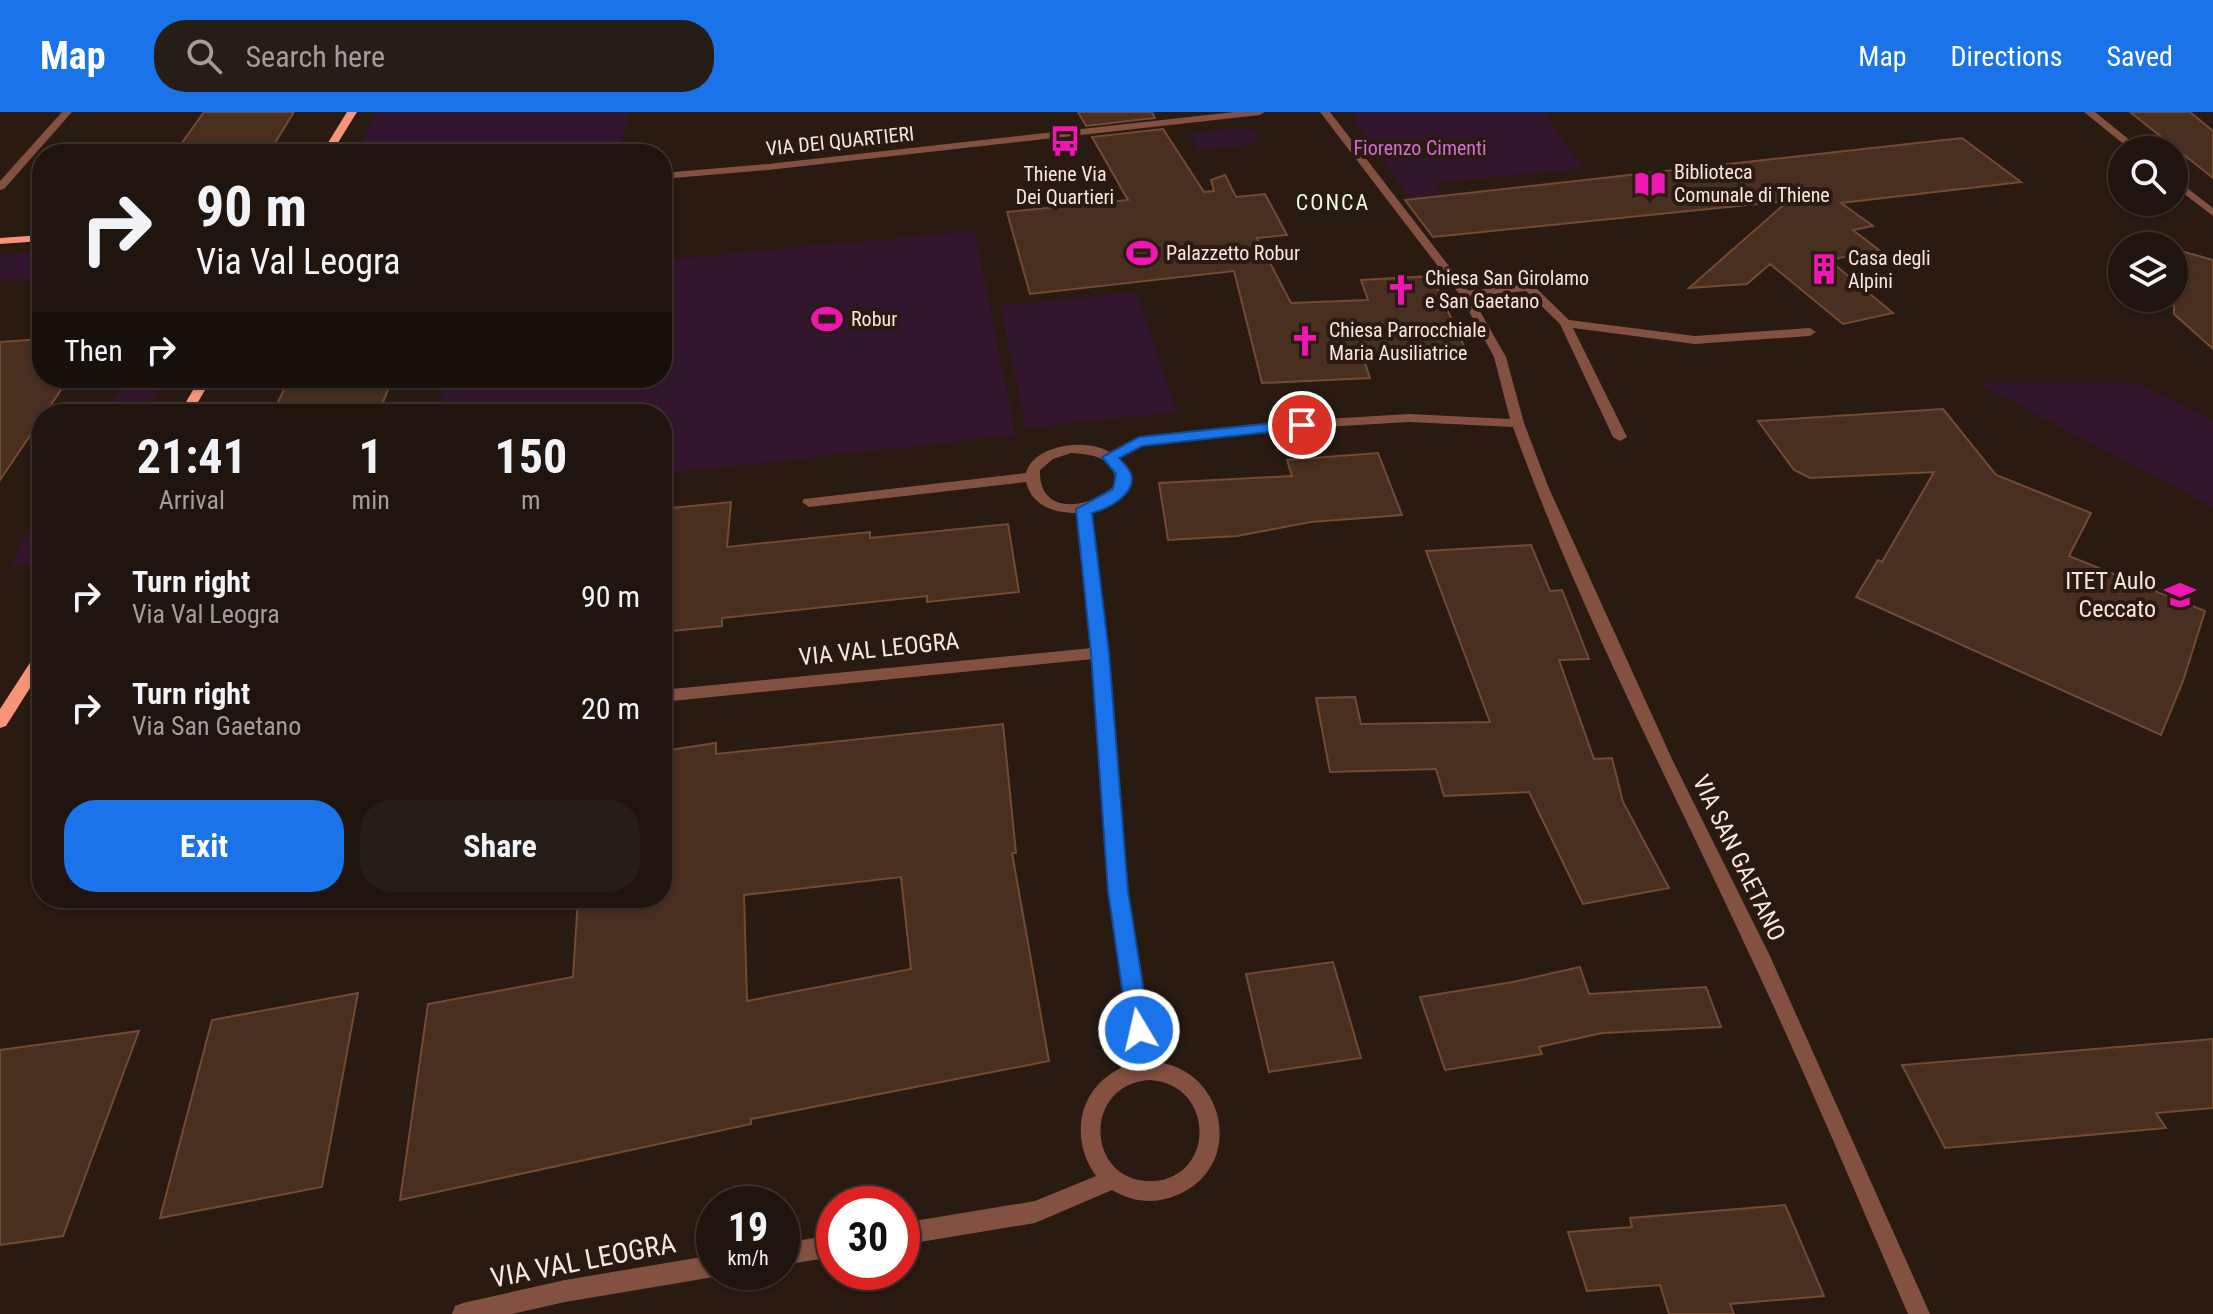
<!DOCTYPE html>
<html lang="en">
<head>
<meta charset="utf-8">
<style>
  body { margin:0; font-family:"Roboto Condensed",sans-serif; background:#271d17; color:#f1f3f6; height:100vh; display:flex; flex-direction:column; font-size:30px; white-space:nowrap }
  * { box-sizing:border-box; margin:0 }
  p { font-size:26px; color:#a19e9e }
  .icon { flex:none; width:44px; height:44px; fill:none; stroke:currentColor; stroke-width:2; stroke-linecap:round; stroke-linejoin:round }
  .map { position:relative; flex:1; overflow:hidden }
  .sheet { position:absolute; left:32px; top:292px; width:640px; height:504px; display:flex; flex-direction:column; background:#1f140e; border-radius:32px; box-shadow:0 2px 6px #0004,0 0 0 2px #3c332e }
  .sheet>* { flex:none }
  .guide { position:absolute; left:32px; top:32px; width:640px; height:244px; border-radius:32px; box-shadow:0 2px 6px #0004,0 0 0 2px #3c332e; background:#1f140e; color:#f1f3f6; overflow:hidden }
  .fabs { position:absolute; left:2108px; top:24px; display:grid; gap:16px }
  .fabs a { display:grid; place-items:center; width:80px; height:80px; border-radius:50%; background:#1f140e; box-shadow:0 2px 6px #0004,0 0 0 2px #3c332e; font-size:40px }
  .speed { position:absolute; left:696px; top:1074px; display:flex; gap:16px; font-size:40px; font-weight:700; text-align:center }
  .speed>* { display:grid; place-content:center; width:104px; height:104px; border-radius:50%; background:#1f140e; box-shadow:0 2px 6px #0004,0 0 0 2px #3c332e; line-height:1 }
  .speed small { font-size:20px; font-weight:400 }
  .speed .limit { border:12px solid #d22; background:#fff; color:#111 }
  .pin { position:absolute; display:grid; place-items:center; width:68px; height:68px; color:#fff; margin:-34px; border:4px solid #fff; border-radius:50%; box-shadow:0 2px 8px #0007 }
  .me { position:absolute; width:88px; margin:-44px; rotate:351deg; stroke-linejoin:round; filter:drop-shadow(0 0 6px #0008) }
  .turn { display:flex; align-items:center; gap:28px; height:168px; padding:0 32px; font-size:36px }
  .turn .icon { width:104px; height:104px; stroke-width:2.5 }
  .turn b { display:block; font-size:56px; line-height:68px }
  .then { display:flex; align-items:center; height:76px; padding:0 32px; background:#0003; gap:16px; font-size:30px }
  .eta { display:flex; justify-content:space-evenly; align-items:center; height:136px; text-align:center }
  .eta b { font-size:48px; font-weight:700; line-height:56px }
  .button { display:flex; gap:16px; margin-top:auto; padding:16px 32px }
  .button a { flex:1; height:92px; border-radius:32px; background:#1a73e8; color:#fff; font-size:32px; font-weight:700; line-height:92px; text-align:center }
  .button a+a { background:#271d17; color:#f1f3f6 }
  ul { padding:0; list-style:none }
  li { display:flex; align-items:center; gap:24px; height:112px; padding:0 32px }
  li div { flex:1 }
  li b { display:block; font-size:30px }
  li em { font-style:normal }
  header { display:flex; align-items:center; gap:48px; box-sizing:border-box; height:112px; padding:0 40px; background:#1a73e8; color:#fff }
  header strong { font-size:38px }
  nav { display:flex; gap:44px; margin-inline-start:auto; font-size:28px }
  .search { width:560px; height:72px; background:#271d17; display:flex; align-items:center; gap:20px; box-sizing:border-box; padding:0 28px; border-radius:32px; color:#a19e9e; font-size:30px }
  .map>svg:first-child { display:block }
  .green { fill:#32162e }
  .building { fill:#482f20; stroke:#734b33; stroke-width:2; fill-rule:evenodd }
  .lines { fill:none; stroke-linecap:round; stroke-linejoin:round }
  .lane { fill:#845041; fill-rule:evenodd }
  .street { fill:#845041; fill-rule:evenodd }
  .secondary { fill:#f6947a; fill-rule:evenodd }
  .route { fill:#1a73e8; stroke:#114b97; stroke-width:2 }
  .labels { text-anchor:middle; stroke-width:8; stroke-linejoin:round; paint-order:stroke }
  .far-street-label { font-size:20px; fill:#fde6dc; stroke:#291a12 }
  .far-park-label { font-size:20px; fill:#d26cd9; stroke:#291a12 }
  .far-poi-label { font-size:20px; fill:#fde6dc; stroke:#291a12; text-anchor:start }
  .far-neighbourhood-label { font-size:22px; letter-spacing:2px; fill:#ecfdde; stroke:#291a12 }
  .poi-label { font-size:24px; fill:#fde6dc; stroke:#291a12; text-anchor:end }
  .street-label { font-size:24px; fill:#fde6dc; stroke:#291a12 }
  .near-street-label { font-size:28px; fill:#fde6dc; stroke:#291a12 }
</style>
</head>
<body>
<header>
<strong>Map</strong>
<div class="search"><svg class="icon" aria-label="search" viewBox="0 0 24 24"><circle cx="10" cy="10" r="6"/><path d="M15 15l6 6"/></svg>Search here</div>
<nav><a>Map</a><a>Directions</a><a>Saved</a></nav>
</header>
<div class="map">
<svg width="2213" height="1202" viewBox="0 0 2213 1202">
  <rect width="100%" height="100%" fill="#291a12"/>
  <!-- green -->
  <path class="green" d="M 377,0 L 630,0 L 618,42 L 354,42 Z
    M 1358,0 L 1544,0 L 1583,56 L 1434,71 L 1443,84 L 1411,88 L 1352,5 Z
    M 1231,16 L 1257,18 L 1256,32 L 1198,38 L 1192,22 Z
    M 975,119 L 1016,323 L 662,362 L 662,302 L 436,302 L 446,266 L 662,266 L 662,148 Z
    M 42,140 L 42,167 L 0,169 L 0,144 Z
    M 1136,180 L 1177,300 L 1026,316 L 1000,194 Z
    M 128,266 L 165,266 L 143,302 L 105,302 Z
    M 1977,271 L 2136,271 L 2213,309 L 2213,395 Z
    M 42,399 L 42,452 L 12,454 L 16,440 Z"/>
  <!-- building -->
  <path class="building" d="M 204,0 L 294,0 L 268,42 L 174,42 Z
    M 1078,0 L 1152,0 L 1155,6 L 1086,14 Z
    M 2130,0 L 2190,0 L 2213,19 L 2213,66 Z
    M 1163,17 L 1204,80 L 1214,79 L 1211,68 L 1225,63 L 1236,85 L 1265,82 L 1287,123 L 1257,126 L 1291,191 L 1368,188 L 1361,168 L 1432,164 L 1467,241 L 1365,251 L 1370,266 L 1262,271 L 1234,159 L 1030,182 L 1007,100 L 1128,88 L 1092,25 Z
    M 1962,26 L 2021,70 L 1841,91 L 1873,114 L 1853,118 L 1879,138 L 1829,148 L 1893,201 L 1843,212 L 1770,152 L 1747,172 L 1689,176 L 1788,89 L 1433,125 L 1405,88 Z
    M 2174,137 L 2213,148 L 2213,237 L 2174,202 Z
    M 42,227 L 42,266 L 69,266 L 0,368 L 0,230 Z
    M 290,266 L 393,266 L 378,302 L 272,302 Z
    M 1943,297 L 1996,363 L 2091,401 L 2069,444 L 2205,499 L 2183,569 L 2161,623 L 1856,485 L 1878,448 L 1882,450 L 1934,360 L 1810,366 L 1794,358 L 1758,309 Z
    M 1378,341 L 1402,403 L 1311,410 L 1237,424 L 1168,428 L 1159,371 L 1292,364 L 1287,348 Z
    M 731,390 L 727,435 L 870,420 L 870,426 L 1008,412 L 1019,480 L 927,490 L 927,484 L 722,506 L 722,514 L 662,520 L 662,397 Z
    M 1531,433 L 1550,479 L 1562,478 L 1589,547 L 1559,548 L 1594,647 L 1612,646 L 1623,690 L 1669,776 L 1583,792 L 1529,680 L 1444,684 L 1436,657 L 1330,660 L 1316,586 L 1355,585 L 1361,612 L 1490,610 L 1426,439 Z
    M 1003,612 L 1016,741 L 1012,741 L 1049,949 L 751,1007 L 751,1012 L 400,1088 L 428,892 L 573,865 L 578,786 L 662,786 L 662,639 L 716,631 L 716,642 ZM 901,765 L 911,857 L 747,889 L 744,783 Z
    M 1333,850 L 1361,946 L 1269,960 L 1246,862 Z
    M 1580,855 L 1589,882 L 1706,875 L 1721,915 L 1602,921 L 1539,935 L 1542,942 L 1445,958 L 1420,885 L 1513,870 Z
    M 358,881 L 322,1075 L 160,1106 L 212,908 Z
    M 139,919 L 63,1124 L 0,1133 L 0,938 Z
    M 2213,927 L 2213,996 L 2156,1001 L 2166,1016 L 1945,1036 L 1902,953 Z
    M 1785,1093 L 1824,1184 L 1730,1192 L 1734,1202 L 1669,1202 L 1660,1173 L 1587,1179 L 1568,1120 L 1632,1115 L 1630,1106 Z"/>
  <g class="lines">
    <!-- lane -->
    <path class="lane" d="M 1529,172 L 1533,173 L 1569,208 L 1695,224 L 1810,216 L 1816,220 L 1810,224 L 1695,232 L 1573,216 L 1627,325 L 1620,329 L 1613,325 L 1560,212 L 1526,179 L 1465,185 L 1459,182 L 1465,179 Z"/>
    <!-- street -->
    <path class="street" d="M 62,0 L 72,0 L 4,77 L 0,78 L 0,69 Z
      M 1234,0 L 1265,0 L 1260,3 L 768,58 L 662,67 L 662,61 L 768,52 Z
      M 1320,0 L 1330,0 L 1469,180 L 1506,245 L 1524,311 L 1548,374 L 1672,647 L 1770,844 L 1930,1202 L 1908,1202 C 1857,1085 1808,967 1754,852 C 1672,674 1579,499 1513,315 L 1409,310 L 1275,318 L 1142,334 L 1118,346 L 1125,352 L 1131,371 C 1120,386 1109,394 1091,398 L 1108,541 L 1127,779 L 1149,918 L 1142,950 C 1222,944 1251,1052 1177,1083 C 1154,1093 1133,1090 1112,1078 L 1035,1111 L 902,1133 L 902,1111 L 1035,1089 L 1096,1064 C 1069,1027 1078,976 1121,956 L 1129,918 L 1109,779 L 1093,547 L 662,590 L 662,578 L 1092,536 L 1077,401 C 1054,401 1032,394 1026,370 L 809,395 L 802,390 L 804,387 L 1026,361 C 1034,332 1087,326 1109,340 L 1139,326 L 1275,310 L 1409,302 L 1510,307 L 1494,245 L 1460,183 ZM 1071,341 C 1097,343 1109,344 1117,370 C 1095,397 1038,406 1040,358 L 1053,347 ZM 1150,968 C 1215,972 1216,1065 1153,1069 C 1086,1072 1081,972 1150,968 Z
      M 2084,0 L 2095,0 L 2142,38 L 2131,38 Z
      M 2174,66 L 2213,96 L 2213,104 L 2174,74 Z
      M 834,1123 L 834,1145 L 782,1153 L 782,1131 Z
      M 714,1143 L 714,1160 L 722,1160 L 714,1165 L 565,1190 L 512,1202 L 452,1202 L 455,1194 L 463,1191 L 565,1168 Z"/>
    <!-- secondary -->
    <path class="secondary" d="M 347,0 L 357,0 L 331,42 L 321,42 Z
      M 42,123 L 42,129 L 0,132 L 0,126 Z
      M 200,266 L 212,266 L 191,302 L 179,302 Z
      M 42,538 L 42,557 L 6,614 L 0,616 L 0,597 L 37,540 Z"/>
  </g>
  <!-- route -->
  <path class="route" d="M 1302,308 L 1309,313 L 1307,316 L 1142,334 L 1119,346 C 1123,351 1129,356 1131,362 C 1137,382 1108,397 1092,401 L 1109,541 L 1128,779 L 1150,918 L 1147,925 L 1139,928 L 1132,925 L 1128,918 L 1108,779 L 1091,541 L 1076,397 L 1113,377 L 1116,362 L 1102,345 L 1139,325 Z"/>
  <!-- icons -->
  <defs>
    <symbol id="bus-bare" viewBox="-9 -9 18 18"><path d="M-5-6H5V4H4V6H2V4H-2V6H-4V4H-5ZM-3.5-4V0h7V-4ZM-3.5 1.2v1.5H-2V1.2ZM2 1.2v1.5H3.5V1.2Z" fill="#ef16b2" stroke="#291a12" stroke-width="2.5" paint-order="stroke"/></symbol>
    <symbol id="library-bare" viewBox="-9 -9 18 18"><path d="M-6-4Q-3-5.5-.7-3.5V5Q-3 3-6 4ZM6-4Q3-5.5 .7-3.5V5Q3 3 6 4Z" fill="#ef16b2" stroke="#291a12" stroke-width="2.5" paint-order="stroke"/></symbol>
    <symbol id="stadium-bare" viewBox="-9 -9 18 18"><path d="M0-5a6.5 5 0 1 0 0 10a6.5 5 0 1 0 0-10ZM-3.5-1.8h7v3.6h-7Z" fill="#ef16b2" stroke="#291a12" stroke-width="2.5" paint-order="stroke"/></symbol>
    <symbol id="building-bare" viewBox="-9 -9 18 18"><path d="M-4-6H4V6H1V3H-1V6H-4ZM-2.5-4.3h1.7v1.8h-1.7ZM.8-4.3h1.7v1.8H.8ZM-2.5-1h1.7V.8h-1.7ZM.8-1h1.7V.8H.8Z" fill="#ef16b2" stroke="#291a12" stroke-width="2.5" paint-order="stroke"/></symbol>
    <symbol id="church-bare" viewBox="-9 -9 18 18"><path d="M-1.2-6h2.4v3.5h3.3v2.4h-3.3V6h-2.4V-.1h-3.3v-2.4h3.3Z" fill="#ef16b2" stroke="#291a12" stroke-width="2.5" paint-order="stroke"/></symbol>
    <symbol id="school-bare" viewBox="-9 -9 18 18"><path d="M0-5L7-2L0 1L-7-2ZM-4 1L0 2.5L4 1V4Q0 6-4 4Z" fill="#ef16b2" stroke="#291a12" stroke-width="2.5" paint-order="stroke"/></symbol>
  </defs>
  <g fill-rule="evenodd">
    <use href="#bus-bare" x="1043" y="7" width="44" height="44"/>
    <use href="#library-bare" x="1628" y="50" width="44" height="44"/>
    <use href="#stadium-bare" x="1120" y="119" width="44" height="44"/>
    <use href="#building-bare" x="1802" y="135" width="44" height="44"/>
    <use href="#church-bare" x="1379" y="156" width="44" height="44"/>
    <use href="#stadium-bare" x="805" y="185" width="44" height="44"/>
    <use href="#church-bare" x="1283" y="207" width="44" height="44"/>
    <use href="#school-bare" x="2158" y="461" width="44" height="44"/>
  </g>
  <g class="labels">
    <!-- far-street labels -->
    <g class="far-street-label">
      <text transform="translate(840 29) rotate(-6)" y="7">VIA DEI QUARTIERI</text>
    </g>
    <!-- far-park labels -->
    <g class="far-park-label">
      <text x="1420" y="43">Fiorenzo Cimenti</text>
    </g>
    <!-- far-poi labels -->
    <g class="far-poi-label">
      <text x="1674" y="67">Biblioteca<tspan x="1674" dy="23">Comunale di Thiene</tspan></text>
      <text x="1065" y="69" text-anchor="middle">Thiene Via<tspan x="1065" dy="23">Dei Quartieri</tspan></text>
      <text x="1166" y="148">Palazzetto Robur</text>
      <text x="1848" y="153">Casa degli<tspan x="1848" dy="23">Alpini</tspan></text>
      <text x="1425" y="173">Chiesa San Girolamo<tspan x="1425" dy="23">e San Gaetano</tspan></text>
      <text x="851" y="214">Robur</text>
      <text x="1329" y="225">Chiesa Parrocchiale<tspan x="1329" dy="23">Maria Ausiliatrice</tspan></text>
    </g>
    <!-- far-neighbourhood labels -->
    <g class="far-neighbourhood-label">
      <text x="1333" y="98">CONCA</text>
    </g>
    <!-- poi labels -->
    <g class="poi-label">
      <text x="2156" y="477">ITET Aulo<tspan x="2156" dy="28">Ceccato</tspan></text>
    </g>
    <!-- street labels -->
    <g class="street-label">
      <text transform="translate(879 537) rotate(-6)" y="8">VIA VAL LEOGRA</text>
      <text transform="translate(1739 746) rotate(64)" y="8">VIA SAN GAETANO</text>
    </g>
    <!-- near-street labels -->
    <g class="near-street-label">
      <text transform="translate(583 1148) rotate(-11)" y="10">VIA VAL LEOGRA</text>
    </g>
  </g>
</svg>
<div class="fabs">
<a><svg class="icon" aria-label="search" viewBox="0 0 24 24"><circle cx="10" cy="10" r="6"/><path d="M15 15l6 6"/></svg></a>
<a><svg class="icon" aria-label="layers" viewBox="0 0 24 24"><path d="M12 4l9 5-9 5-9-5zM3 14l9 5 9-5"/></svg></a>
</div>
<div class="speed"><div>19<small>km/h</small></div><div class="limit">30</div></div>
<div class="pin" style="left:1302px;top:313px;background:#d93025"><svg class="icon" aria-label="arrive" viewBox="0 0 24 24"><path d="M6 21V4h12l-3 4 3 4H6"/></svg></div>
<svg class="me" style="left:1139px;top:918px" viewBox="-20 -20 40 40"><circle r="17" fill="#1a73e8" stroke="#fff" stroke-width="3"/><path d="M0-11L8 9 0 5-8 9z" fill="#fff"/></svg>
<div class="guide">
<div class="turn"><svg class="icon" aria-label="right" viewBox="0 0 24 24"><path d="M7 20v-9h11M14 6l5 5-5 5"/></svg><div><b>90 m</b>Via Val Leogra</div></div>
<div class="then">Then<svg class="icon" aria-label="right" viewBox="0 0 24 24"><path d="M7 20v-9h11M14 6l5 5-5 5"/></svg></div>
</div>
<section class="sheet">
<div class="eta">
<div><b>21:41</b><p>Arrival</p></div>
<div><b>1</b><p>min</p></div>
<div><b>150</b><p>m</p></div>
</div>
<ul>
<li><svg class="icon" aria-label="right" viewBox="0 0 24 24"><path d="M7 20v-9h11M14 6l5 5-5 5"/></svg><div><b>Turn right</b><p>Via Val Leogra</p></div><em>90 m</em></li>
<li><svg class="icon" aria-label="right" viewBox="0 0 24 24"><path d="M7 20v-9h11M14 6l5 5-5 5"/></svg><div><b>Turn right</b><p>Via San Gaetano</p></div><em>20 m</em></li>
</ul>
<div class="button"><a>Exit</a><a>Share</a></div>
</section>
</div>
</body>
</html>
